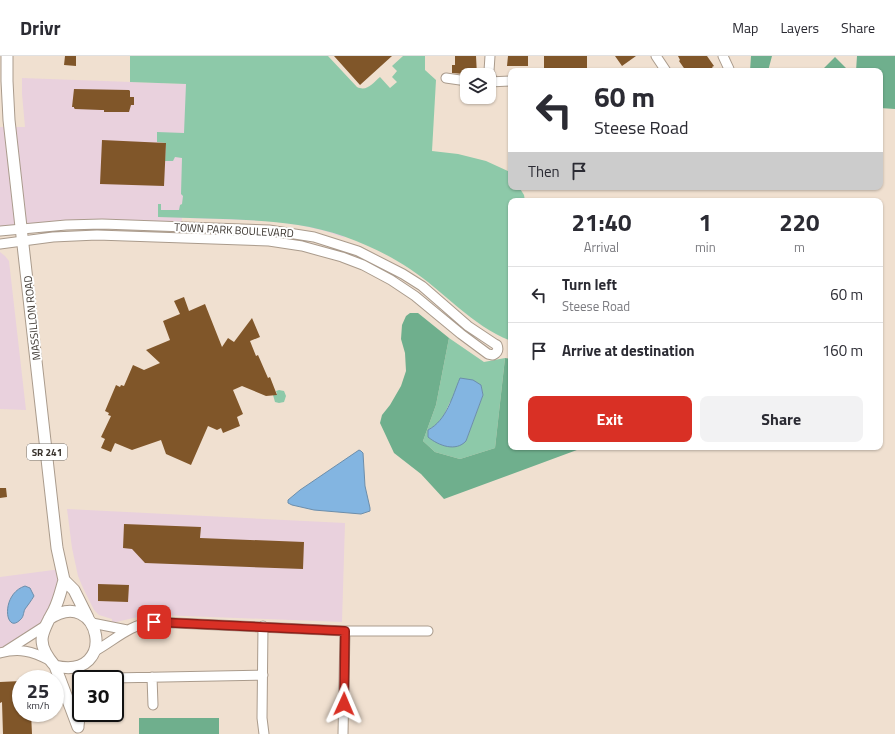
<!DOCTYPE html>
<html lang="en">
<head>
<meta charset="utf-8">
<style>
  body { margin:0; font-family:"Titillium Web",sans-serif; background:#f2f2f3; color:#2b2b33; height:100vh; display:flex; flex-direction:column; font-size:15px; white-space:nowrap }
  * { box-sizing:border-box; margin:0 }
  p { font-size:13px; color:#7c7c81 }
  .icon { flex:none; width:22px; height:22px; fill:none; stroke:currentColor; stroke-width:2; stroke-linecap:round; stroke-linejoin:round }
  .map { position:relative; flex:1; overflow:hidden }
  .drawer { position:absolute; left:508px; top:142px; width:375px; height:252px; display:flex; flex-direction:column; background:#fff; border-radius:8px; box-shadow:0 1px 3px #0004 }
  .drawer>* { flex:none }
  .top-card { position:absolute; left:508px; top:12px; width:375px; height:122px; border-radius:8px; box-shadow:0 1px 3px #0004; background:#fff; color:#2b2b33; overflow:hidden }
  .controls { position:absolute; left:460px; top:12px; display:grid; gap:8px }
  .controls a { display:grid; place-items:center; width:36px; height:36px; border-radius:8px; background:#fff; box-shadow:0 1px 3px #0004; font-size:20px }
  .speed { position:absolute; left:12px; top:614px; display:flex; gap:8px; font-size:20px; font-weight:700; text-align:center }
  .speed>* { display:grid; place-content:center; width:52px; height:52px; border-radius:50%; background:#fff; box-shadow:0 1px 3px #0004; line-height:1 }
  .speed small { font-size:10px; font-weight:400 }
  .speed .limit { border:2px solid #111; border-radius:6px; background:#fff; color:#111 }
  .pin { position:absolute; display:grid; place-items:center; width:34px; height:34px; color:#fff; margin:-17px; border-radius:8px; box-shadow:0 2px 6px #0006 }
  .me { position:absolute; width:44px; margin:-22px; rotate:1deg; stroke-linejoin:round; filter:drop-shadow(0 0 3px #0008) }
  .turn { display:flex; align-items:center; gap:14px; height:84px; padding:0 20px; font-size:18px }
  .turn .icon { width:52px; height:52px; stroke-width:2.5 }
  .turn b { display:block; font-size:28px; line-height:34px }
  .then { display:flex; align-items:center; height:38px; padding:0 20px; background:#0003; gap:8px; font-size:15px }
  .eta { display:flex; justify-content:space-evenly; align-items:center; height:68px; text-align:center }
  .eta b { font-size:24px; font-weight:700; line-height:28px }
  .cta { display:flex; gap:8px; margin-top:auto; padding:8px 20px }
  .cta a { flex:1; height:46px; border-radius:8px; background:#d93025; color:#fff; font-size:16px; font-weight:700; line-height:46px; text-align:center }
  .cta a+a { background:#f2f2f3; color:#2b2b33 }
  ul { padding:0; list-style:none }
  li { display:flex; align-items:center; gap:12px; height:56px; padding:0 20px; border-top:1px solid #e1e1e2 }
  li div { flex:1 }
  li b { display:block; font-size:15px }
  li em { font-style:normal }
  header { display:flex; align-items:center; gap:24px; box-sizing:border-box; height:56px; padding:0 20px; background:#fff; border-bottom:1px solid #e1e1e2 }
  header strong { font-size:19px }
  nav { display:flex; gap:22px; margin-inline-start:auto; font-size:14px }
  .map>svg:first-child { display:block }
  .commercial { fill:#e9d1dd }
  .green { fill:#8dc9a9; fill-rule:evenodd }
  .forest { fill:#6faf8d }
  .water { fill:#83b5e1; stroke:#6c8eab }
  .building { fill:#805629 }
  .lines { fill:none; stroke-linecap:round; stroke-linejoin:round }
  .minor-casing { stroke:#aa9b8c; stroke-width:11 }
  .major-casing { stroke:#aa9b8c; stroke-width:13 }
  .minor { stroke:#fff; stroke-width:9 }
  .major { stroke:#fff; stroke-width:11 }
  .route-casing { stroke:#8d1f18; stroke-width:10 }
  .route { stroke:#d93025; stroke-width:7 }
  .labels { text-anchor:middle; stroke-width:4; stroke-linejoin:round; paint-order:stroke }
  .shield { fill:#fff; stroke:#74706b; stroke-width:1 }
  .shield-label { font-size:10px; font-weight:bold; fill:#38322c }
  .street-label { font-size:11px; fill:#38322c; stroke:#fff }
</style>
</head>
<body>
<header>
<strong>Drivr</strong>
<nav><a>Map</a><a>Layers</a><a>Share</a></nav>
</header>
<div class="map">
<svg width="895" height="678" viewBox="0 0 895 678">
  <rect width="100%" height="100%" fill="#f0e0d0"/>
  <!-- commercial -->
  <path class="commercial" d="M 22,22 L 186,28 L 345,182 L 325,175 L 299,169 L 270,165 L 182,162 L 181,170 L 0,175 L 0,71 L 25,71 L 22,38 Z
    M 0,196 L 5,200 L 9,205 L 26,354 L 0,353 Z
    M 67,453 L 345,467 L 342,566 L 160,559 L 142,560 L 112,567 L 112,563 L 99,559 L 94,554 L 83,532 L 78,520 L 72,492 Z
    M 61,513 L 62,518 L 48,563 L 0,597 L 0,521 Z"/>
  <!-- green -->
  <path class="green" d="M 130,0 L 328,0 L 357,31 C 367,36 373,27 380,21 L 390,32 L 397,26 L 392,21 L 397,15 L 392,10 L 403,0 L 425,0 L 425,14 L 436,24 L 432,95 L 458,98 L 486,105 L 510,116 L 511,131 L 519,131 L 524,139 L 525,145 L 511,145 L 511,285 C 472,270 445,236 410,213 C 377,191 337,175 298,169 C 252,162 204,163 158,161 L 158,148 L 161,148 L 161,154 L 179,154 L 180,149 L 182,148 L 183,140 L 181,138 L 182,102 L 175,101 L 173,105 L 165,105 L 166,87 L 157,86 L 157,76 L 184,77 L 186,28 L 130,26 Z
    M 449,282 L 484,306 L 505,302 L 495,392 L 460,403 L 435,396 L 423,385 L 436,349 ZM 481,329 L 483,339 L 466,385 L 428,374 L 435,370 L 443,361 L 450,346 Z
    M 279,334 L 284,335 L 286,340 L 284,346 L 279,347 L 275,346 L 273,339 L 277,338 L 276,335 Z"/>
  <!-- forest -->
  <path class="forest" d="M 751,0 L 772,0 L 768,15 L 750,15 Z
    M 857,0 L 895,0 L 895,53 L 880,52 L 880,15 L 856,15 Z
    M 835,1 L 849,15 L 821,15 Z
    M 410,257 L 418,257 L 449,282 L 436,349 L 423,385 L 435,396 L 460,403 L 495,392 L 505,302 L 511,303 L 511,391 L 585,391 L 444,443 L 421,418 L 394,397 L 380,367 L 382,359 L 390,349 L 401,330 L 406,315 L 405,297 L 401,283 L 402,269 L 406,260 Z
    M 139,662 L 219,662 L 219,678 L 139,678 Z"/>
  <!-- water -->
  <path class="water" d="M 460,322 L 473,324 L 481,329 L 483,339 L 466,385 C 456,396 439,390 428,381 L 428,374 C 447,364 452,341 460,322 Z
    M 359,394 L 361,395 L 363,397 L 365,430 L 370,452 L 370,455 L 361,458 L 314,454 L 292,449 L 288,447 L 288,444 L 300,434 Z
    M 25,530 L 30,532 L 34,540 C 31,545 28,549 25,553 C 23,557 24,561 20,564 C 5,579 0,538 25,530 Z"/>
  <!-- building -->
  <path class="building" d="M 65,0 L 76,0 L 76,10 L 64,9 Z
    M 334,0 L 392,0 L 360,29 Z
    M 455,0 L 476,0 L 477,19 L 452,17 L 452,9 L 455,9 Z
    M 508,0 L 528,0 L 528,10 L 507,10 Z
    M 544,0 L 587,0 L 587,13 L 544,12 Z
    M 615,0 L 636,0 L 622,10 Z
    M 678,0 L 707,0 L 714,10 L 712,11 L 715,15 L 686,15 L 679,5 L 680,4 Z
    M 74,33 L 129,34 L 130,35 L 130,41 L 134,41 L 134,49 L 131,49 L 129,56 L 104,56 L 104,54 L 101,54 L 75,53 L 74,52 L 74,51 L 72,51 Z
    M 102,84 L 166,87 L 164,130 L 100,128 Z
    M 184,241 L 189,255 L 205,248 L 222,291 L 228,282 L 234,286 L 252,262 L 260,281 L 250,285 L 256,300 L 258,299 L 268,322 L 270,321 L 277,339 L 266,340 L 242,330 L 233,334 L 243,358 L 237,361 L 240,370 L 223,377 L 221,372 L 217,374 L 208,370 L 191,409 L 166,398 L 161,384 L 132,394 L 115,387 L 111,396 L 101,392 L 105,383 L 101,381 L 111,360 L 108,359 L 109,357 L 105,355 L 116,329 L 120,331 L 121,329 L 124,330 L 133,309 L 144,314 L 160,307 L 146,294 L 170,284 L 163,265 L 180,258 L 174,245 Z
    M 0,432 L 6,432 L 7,441 L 0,442 Z
    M 124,468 L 201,471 L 200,482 L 304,486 L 303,513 L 145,507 L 132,493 L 123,492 Z
    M 98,528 L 129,529 L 128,546 L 98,545 Z
    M 21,625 L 21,657 L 31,657 L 32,678 L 3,678 L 2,646 L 0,647 L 0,626 Z"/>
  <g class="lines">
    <defs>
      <path id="minor" d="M 490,0 L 489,15 L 493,26
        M 656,0 L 666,15
        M 723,0 L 729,13 L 728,15
        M 446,22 L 467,25
        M 489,26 L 511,25
        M 0,175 L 66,169 L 102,168 L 269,174 L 314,181 L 358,195 L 403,218 L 422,230 L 468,270 L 495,288 L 497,289 C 499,294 497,297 493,299 L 488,298 L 461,278 L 415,240 L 391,224 L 363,209 L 342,201 L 302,190 L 269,185 L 97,179 L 53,181 L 0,188
        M 92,567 L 127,574
        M 263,570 L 262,662 L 264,678
        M 6,595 L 45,570
        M 95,595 C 115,584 130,568 154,566 L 345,575 L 428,575
        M 0,597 C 19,592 32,595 49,604
        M 152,621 L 153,649
        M 112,622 L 263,619
        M 343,678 L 345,575"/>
      <path id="major" d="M 7,0 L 7,25 L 9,64 L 57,492 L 64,524 L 74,534 L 88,562
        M 64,524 C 61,534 59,544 54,554 C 41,578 35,587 55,610 L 78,671
        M 49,563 C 100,528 120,625 55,610
        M 78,670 L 80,652 L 79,630 L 81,623"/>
    </defs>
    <!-- minor casing -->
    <use href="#minor" class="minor-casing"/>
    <!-- major casing -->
    <use href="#major" class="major-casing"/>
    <!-- minor -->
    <use href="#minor" class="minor"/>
    <!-- major -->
    <use href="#major" class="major"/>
  </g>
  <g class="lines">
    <defs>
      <path id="route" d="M 154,566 L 345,575 L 344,648"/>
    </defs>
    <!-- route casing -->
    <use href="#route" class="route-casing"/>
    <!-- route -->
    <use href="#route" class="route"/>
  </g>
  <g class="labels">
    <!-- shield labels -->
    <rect class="shield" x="27" y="388" width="40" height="16" rx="3"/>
    <g class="shield-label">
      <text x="47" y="400">SR 241</text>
    </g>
    <!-- street labels -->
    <g class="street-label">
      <text transform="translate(234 174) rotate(3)" y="4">TOWN PARK BOULEVARD</text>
      <text transform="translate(32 262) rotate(-96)" y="4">MASSILLON ROAD</text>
    </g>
  </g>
</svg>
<div class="controls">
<a><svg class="icon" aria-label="layers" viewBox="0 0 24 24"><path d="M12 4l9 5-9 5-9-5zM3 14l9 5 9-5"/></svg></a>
</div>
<div class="speed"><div>25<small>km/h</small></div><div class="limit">30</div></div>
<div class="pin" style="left:154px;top:566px;background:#d93025"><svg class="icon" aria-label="arrive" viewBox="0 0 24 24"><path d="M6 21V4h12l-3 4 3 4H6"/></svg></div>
<svg class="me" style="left:344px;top:648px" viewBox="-20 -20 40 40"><path d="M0-17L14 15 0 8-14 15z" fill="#d93025" stroke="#fff" stroke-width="4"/></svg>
<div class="top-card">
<div class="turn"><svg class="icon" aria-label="left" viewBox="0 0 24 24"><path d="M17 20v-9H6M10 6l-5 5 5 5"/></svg><div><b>60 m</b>Steese Road</div></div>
<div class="then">Then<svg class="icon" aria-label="arrive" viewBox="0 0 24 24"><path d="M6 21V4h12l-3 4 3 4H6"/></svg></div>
</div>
<section class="drawer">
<div class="eta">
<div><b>21:40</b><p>Arrival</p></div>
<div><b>1</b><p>min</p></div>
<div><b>220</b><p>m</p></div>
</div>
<ul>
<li><svg class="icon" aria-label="left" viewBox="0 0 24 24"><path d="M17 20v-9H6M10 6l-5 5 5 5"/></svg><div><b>Turn left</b><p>Steese Road</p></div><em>60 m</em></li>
<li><svg class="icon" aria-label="arrive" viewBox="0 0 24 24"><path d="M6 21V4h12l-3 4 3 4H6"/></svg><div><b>Arrive at destination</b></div><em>160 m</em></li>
</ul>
<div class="cta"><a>Exit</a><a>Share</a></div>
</section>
</div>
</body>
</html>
